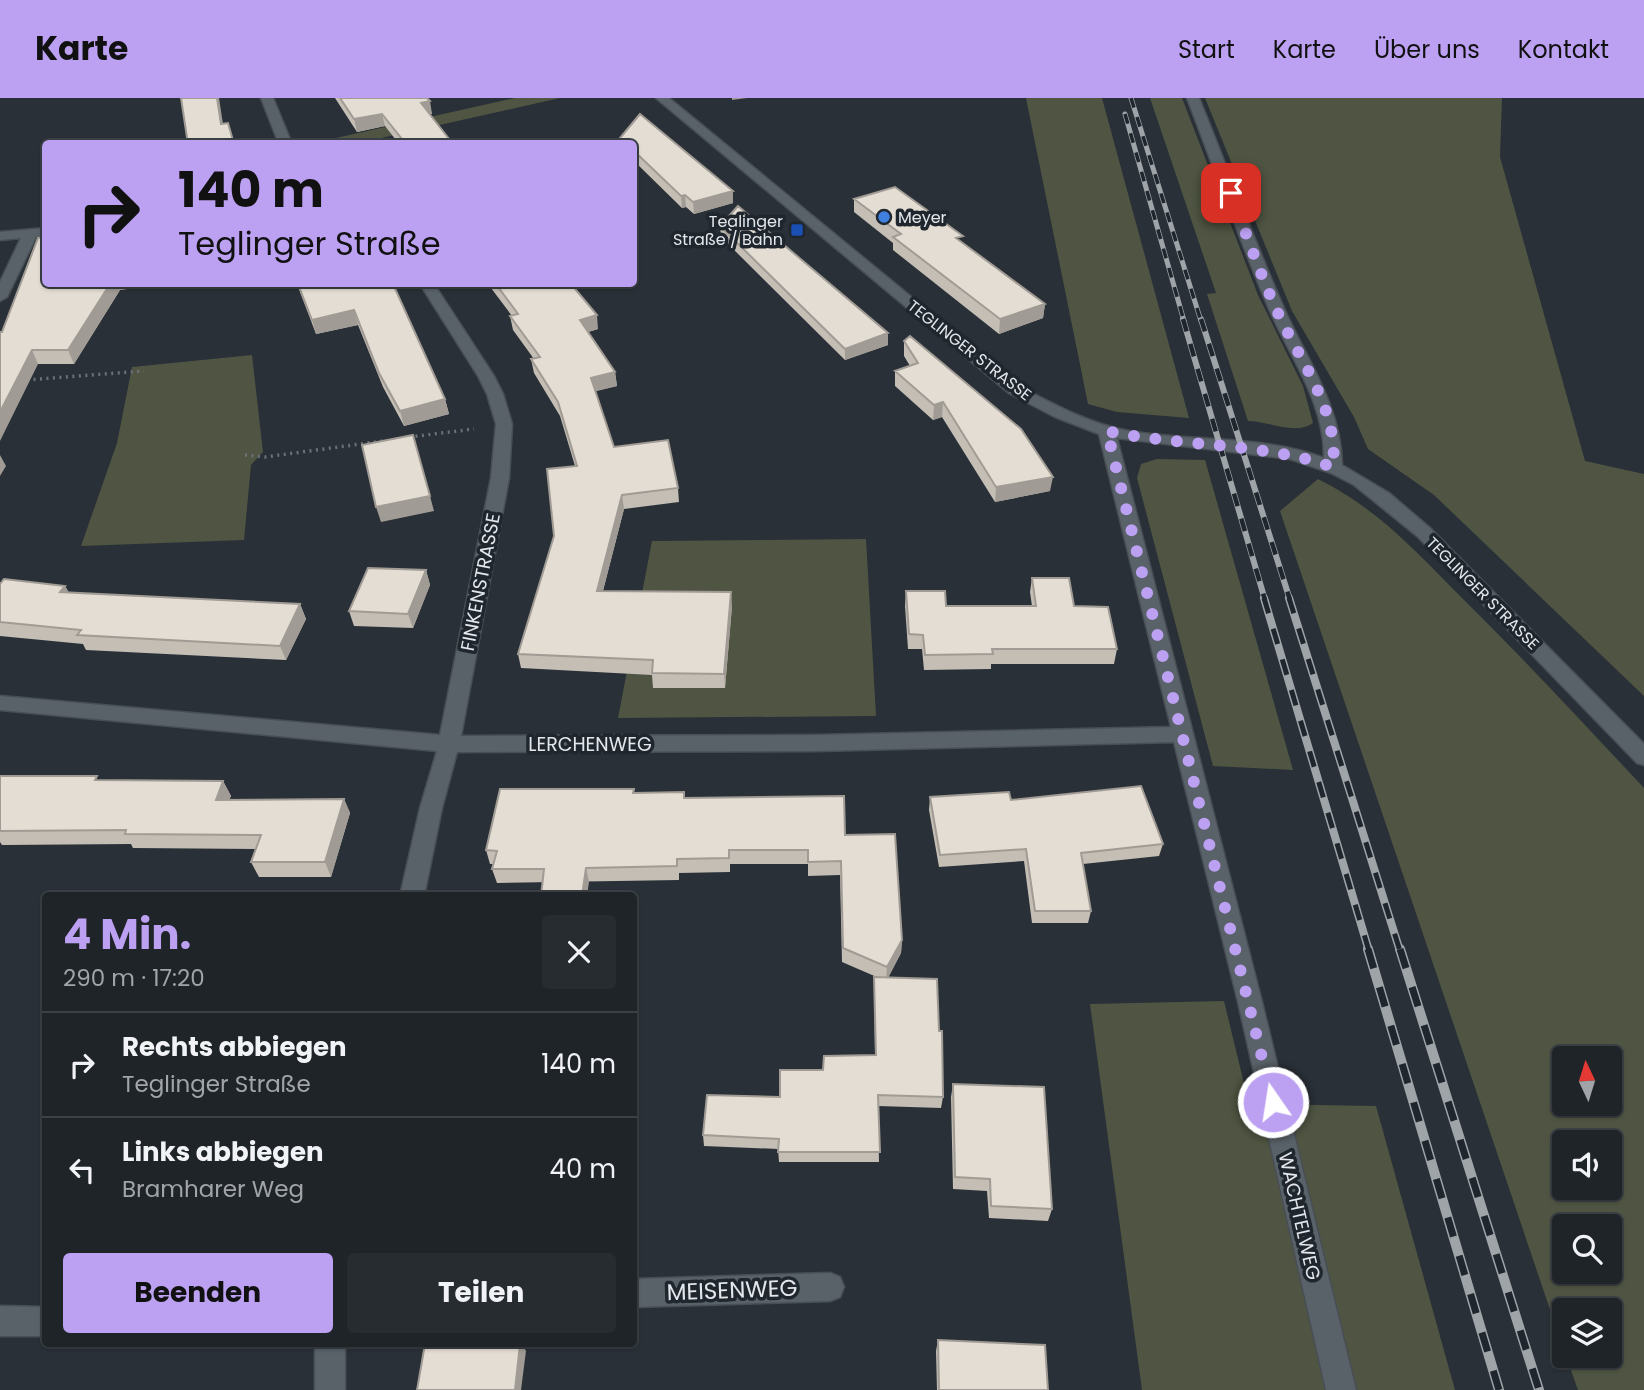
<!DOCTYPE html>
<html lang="de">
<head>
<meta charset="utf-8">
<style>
  body { margin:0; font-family:Poppins,sans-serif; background:#272c31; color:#f1f3f6; height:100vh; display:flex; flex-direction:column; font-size:26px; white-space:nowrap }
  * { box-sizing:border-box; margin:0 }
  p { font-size:23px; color:#a1a4a8 }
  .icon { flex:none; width:38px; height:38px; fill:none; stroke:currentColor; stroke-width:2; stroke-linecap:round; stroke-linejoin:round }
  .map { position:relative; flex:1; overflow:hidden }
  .details { position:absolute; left:42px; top:794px; width:595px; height:455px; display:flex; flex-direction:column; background:#1f2429; border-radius:7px; box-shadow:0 2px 5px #0004,0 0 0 2px #3c4146 }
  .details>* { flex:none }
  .hud { position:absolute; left:42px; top:42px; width:595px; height:147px; border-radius:7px; box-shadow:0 2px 5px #0004,0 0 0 2px #3c4146; background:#bca0f2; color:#111; overflow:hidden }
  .needle { width:46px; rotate:356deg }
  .fabs { position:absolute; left:1552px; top:948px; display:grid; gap:14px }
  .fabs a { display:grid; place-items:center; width:70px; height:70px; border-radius:7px; background:#1f2429; box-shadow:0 2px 5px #0004,0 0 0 2px #3c4146; font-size:35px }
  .pin { position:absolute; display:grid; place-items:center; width:60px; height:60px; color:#fff; margin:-30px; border-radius:14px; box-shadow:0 4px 10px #0006 }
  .me { position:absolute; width:77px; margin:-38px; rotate:347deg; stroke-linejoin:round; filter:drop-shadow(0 0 5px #0008) }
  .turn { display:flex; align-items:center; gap:24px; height:147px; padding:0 21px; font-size:32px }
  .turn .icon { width:91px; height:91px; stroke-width:2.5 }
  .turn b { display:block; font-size:49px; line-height:60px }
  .round { display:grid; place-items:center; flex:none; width:74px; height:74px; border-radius:7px; background:#272c31 }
  .summary { display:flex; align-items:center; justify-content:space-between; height:119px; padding:0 21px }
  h1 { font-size:42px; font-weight:700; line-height:52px; color:#bca0f2 }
  .action { display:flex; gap:14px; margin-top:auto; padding:14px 21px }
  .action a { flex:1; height:80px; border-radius:7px; background:#bca0f2; color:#111; font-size:28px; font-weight:700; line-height:80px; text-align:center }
  .action a+a { background:#272c31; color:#f1f3f6 }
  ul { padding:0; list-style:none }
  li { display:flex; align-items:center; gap:21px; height:105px; padding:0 21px; border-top:2px solid #3c4146 }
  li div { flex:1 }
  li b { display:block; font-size:26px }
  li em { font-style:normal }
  header { display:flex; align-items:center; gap:42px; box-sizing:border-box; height:98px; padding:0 35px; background:#bca0f2; color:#111 }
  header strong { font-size:33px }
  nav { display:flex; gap:38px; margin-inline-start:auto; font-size:24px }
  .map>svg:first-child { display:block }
  .green { fill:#4f5542; fill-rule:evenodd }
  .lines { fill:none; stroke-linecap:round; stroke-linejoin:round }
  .minor-casing { stroke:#484e54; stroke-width:3 }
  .path { stroke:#6b7177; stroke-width:3.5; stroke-dasharray:2 4.5; stroke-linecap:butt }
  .minor { fill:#596269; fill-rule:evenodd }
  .rail-far3-casing { stroke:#9fa4a9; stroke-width:5 }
  .rail-far2-casing { stroke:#9fa4a9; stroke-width:6 }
  .rail-far1-casing { stroke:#9fa4a9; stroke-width:8 }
  .rail-casing { stroke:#9fa4a9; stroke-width:10 }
  .rail-far3 { stroke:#1f262d; stroke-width:3.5; stroke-dasharray:10; stroke-linecap:butt }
  .rail-far2 { stroke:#1f262d; stroke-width:4.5; stroke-dasharray:13; stroke-linecap:butt }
  .rail-far1 { stroke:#1f262d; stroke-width:5; stroke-dasharray:16; stroke-linecap:butt }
  .rail { stroke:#1f262d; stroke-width:7; stroke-dasharray:20; stroke-linecap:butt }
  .wall { fill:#c4beb5 }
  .shaded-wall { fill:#a09b94 }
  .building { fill:#e4ddd3; stroke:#a09b94; stroke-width:2 }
  .route { stroke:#bca0f2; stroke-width:12; stroke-dasharray:0 21.6 }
  .shop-dot { fill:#3f7fe0; stroke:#1f262d; stroke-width:2.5 }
  .transit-dot { fill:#1a4fb4; stroke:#1f262d; stroke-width:2.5 }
  .labels { text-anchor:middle; stroke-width:7; stroke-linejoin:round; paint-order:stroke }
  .far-poi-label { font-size:16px; fill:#e3e7ec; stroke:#1f262d; text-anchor:start }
  .far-street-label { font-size:16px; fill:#e3e7ec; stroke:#1f262d }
  .street-label { font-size:19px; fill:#e3e7ec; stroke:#1f262d }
  .near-street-label { font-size:23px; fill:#e3e7ec; stroke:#1f262d }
</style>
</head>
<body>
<header>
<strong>Karte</strong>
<nav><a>Start</a><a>Karte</a><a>Über uns</a><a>Kontakt</a></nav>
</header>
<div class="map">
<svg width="1644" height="1292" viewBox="0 0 1644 1292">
  <rect width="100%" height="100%" fill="#293037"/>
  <!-- green -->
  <path class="green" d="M 515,0 L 560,0 L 359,45 L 321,45 L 305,40 L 336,40 Z
    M 1026,0 L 1102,0 L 1189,320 L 1117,314 L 1088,306 Z
    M 1150,0 L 1182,0 L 1258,197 L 1303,288 L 1313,325 C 1295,338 1269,323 1248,323 L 1207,196 L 1216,195 Z
    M 1205,0 L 1502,0 L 1500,59 L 1585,363 L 1644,376 L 1644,598 L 1434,397 L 1368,351 L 1354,319 L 1292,213 Z
    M 252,257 L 263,354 L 251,367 L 244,442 L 81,448 L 117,345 L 132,269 Z
    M 1157,361 L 1205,362 L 1293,672 L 1213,668 L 1137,380 L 1141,366 Z
    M 1318,381 C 1381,413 1415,453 1464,502 C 1526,563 1585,627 1644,690 L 1644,1292 L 1578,1292 L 1566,1258 L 1610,1258 L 1610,1213 L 1564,1213 L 1564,1253 L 1280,413 ZM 1564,961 L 1610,961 L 1610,1006 L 1564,1006 ZM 1564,1045 L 1610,1045 L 1610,1090 L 1564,1090 ZM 1564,1129 L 1610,1129 L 1610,1174 L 1564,1174 Z
    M 866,441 L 876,618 L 618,620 L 652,443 Z
    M 1224,903 L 1249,1006 L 1376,1008 L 1455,1292 L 1142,1292 L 1090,906 Z"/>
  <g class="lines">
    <defs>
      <path id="minor" d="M 261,0 L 273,0 L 292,46 L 279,46 Z
        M 656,0 L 669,0 L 1021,289 C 1055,307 1090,326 1129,333 C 1193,344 1263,337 1324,360 C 1325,305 1290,259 1269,211 C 1239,141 1214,70 1187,0 L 1199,0 C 1227,69 1253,140 1283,208 C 1306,261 1341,307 1342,367 L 1389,395 L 1430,430 L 1644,646 L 1644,667 L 1637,665 L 1417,438 L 1354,387 L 1331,375 L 1290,361 L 1117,340 L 1262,904 L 1356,1292 L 1326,1292 L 1238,904 L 1174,644 L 817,653 L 457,654 L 442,710 L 424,798 L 400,798 L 420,710 L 437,653 L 0,612 L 0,598 L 440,637 L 491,380 L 496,326 L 487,296 L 478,278 L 420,186 L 434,186 L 494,278 L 503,296 L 512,326 L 509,380 L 461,638 L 817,637 L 1171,629 L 1099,336 L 1055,319 L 1009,295 Z
        M 46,130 L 46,138 L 36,139 L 7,199 L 0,203 L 0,184 L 21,140 L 0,142 L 0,134 Z
        M 830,1175 L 840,1179 L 844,1189 L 840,1199 L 830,1203 L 634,1209 L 634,1181 Z
        M 0,1208 L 46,1209 L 46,1238 L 0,1238 Z
        M 315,1246 L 345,1246 L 345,1292 L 315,1292 Z"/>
    </defs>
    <!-- minor casing -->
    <use href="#minor" class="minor-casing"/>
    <!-- path -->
    <path class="path" d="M 27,282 L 144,273
      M 409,339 L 474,331
      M 245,357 L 265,359 L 383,343"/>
    <!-- minor -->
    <use href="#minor" class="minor"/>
    <defs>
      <path id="rail-far3" d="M 1131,0 L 1201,223
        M 1125,16 L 1184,223"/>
      <path id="rail-far2" d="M 1183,221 L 1265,502
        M 1201,221 L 1290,502"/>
      <path id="rail-far1" d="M 1264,500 L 1369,853
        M 1289,500 L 1400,853"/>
      <path id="rail" d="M 1368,851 L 1499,1292
        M 1400,851 L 1539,1292"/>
    </defs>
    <!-- rail-far3 casing -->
    <use href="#rail-far3" class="rail-far3-casing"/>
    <!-- rail-far2 casing -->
    <use href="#rail-far2" class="rail-far2-casing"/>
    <!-- rail-far1 casing -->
    <use href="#rail-far1" class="rail-far1-casing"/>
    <!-- rail casing -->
    <use href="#rail" class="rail-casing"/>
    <!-- rail-far3 -->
    <use href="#rail-far3" class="rail-far3"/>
    <!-- rail-far2 -->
    <use href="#rail-far2" class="rail-far2"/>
    <!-- rail-far1 -->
    <use href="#rail-far1" class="rail-far1"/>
    <!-- rail -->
    <use href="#rail" class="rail"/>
  </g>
  <!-- wall -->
  <path class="wall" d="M 335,0 L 427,0 L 432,16 L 430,16 L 453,46 L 399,46 L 385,28 L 357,34 Z
    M 640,16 L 733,93 L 733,105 L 694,116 L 686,109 L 682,110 L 634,63 L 634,46 L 620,46 L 620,40 Z
    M 854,101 L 962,145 L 1045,206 L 1043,220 L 999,236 L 893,152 L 893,145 L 854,114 Z
    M 720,128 L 888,235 L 888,247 L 845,262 L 721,139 Z
    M 46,186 L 159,186 L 120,192 L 74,266 L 38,266 L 2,234 Z
    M 297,186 L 393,186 L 445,301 L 449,316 L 404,328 L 383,289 L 358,227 L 316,236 Z
    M 488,186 L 571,186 L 598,231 L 588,234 L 615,274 L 617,288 L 595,293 L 614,349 L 678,390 L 679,404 L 624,411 L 603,493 L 732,508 L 725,590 L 653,590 L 652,577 L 521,570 L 518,556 L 575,368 L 560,318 L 534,275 L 531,261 L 534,261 L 513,232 L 510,218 L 512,218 Z
    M 904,243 L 1050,393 L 995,404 L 942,319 L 933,322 L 895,288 L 895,273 L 910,268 L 904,258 Z
    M 426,472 L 430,487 L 413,530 L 354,528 L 349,513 Z
    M 1032,480 L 1074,508 L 1117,551 L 1114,566 L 991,566 L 991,571 L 924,572 L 922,551 L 908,551 L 905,508 L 906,493 L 946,508 L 1032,508 L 1030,494 Z
    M 0,486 L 65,488 L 69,495 L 300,506 L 306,521 L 286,562 L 86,552 L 83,546 L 0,538 Z
    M 0,678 L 100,682 L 223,683 L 231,698 L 229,702 L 344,701 L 350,715 L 331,779 L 259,779 L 251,764 L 256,751 L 133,750 L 131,746 L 2,747 L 0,744 Z
    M 684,694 L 685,700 L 845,737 L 902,842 L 901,855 L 888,880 L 943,999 L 941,1010 L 878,1008 L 879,1064 L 779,1064 L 778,1051 L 704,1048 L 703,1037 L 780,999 L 823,972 L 875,957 L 874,879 L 879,880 L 842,864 L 840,777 L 808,778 L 808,766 L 730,766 L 730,774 L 679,775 L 679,782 L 497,785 L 492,771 L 494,766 L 490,766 L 486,752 L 634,695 Z
    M 930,699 L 1011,702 L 1163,746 L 1159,758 L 1083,766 L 1091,813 L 1088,825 L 1032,825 L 1024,763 L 939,769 L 929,712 Z
    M 953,986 L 1052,1111 L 1048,1123 L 989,1120 L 987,1093 L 953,1091 L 951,999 Z
    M 938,1242 L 1048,1292 L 937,1292 L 936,1253 Z"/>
  <!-- shaded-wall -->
  <path class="shaded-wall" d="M 217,0 L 219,0 L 225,39 L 221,26 Z
    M 732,0 L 747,0 L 732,2 Z
    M 430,3 L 432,16 L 424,17 L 421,5 Z
    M 382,16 L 385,28 L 357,34 L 354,21 Z
    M 733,93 L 733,105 L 694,116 L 693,104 Z
    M 685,97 L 686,109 L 682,110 L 681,98 Z
    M 110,186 L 159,186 L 120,192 L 74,266 L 68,252 Z
    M 1045,206 L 1043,220 L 999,236 L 1000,221 Z
    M 354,212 L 358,227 L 316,236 L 312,222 Z
    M 597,217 L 598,231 L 582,236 L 580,222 Z
    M 888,235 L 888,247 L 845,262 L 845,251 Z
    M 32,252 L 38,266 L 0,343 L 0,314 Z
    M 615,274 L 617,288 L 593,294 L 591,280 Z
    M 445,301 L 449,316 L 404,328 L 400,313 Z
    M 943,304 L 942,319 L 933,322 L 934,307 Z
    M 0,357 L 6,368 L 0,378 Z
    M 1053,379 L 1050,393 L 995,404 L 996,389 Z
    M 622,397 L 624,411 L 599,508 L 597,493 Z
    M 430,398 L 434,413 L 381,424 L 376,409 Z
    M 426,472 L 430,487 L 413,530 L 408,516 Z
    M 65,488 L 73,502 L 60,494 Z
    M 731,494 L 732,508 L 725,590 L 724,576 Z
    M 300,506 L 306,521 L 286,562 L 280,548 Z
    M 223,683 L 231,698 L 223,717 L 216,702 Z
    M 344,701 L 350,715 L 331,779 L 325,764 Z
    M 586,770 L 589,784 L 587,798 L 582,798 Z
    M 902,842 L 901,855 L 886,883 L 887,869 Z
    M 520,1246 L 522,1246 L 526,1253 L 521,1292 L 515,1292 Z"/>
  <!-- building -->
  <path class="building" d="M 181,0 L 217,0 L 221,26 L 228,25 L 234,46 L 188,46 Z
    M 340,0 L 427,0 L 430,3 L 421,5 L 453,46 L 406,46 L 382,16 L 354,21 Z
    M 640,16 L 733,93 L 693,104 L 685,97 L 681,98 L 634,53 L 634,46 L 626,46 L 620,40 Z
    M 895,89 L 963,138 L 956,140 L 1045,206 L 1000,221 L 893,139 L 901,136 L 854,101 Z
    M 738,108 L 888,235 L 845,251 L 720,128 Z
    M 46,139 L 46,186 L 110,186 L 68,252 L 32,252 L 0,314 L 0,234 L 2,234 L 38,140 Z
    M 298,186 L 393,186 L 445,301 L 400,313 L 379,275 L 354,212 L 312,222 Z
    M 496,186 L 571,186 L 597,217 L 580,222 L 615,274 L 591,280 L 614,349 L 668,342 L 678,390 L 622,397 L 597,493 L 731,494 L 724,576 L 652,575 L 653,562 L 518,556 L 554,438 L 547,371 L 577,368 L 558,304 L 531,261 L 540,259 L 510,218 L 518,216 Z
    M 910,238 L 1021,331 L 1053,379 L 996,389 L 943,304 L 934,307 L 895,273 L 918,265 L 904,243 Z
    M 413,337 L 430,398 L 376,409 L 362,347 Z
    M 368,470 L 426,472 L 408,516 L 349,513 Z
    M 1032,480 L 1069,480 L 1074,508 L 1108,509 L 1117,551 L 992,551 L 993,556 L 925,557 L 923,537 L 909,536 L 906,493 L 945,493 L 946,508 L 1036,508 Z
    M 4,481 L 65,488 L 60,494 L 300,506 L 280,548 L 77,537 L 81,532 L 0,524 L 0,486 Z
    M 0,678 L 97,678 L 95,682 L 223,683 L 216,702 L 344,701 L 325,764 L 251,764 L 261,737 L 125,736 L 126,732 L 0,733 Z
    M 1141,688 L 1163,746 L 1081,755 L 1091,813 L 1035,813 L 1026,751 L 940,757 L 930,699 L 1009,694 L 1011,702 Z
    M 500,691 L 634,691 L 633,695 L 684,694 L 684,700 L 844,698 L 845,737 L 895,736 L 902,842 L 887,869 L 843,850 L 841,763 L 808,764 L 808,752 L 729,752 L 729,760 L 677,761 L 677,768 L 586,770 L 582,798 L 541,798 L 544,771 L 492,771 L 497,753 L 486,752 Z
    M 874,879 L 937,881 L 939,933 L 942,933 L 943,999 L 878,997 L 880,1054 L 778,1054 L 779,1041 L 703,1037 L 707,997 L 780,999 L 780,972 L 823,972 L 824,958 L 876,957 Z
    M 953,986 L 1044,989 L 1052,1111 L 991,1108 L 990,1081 L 955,1079 Z
    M 938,1242 L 1045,1247 L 1048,1292 L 939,1292 Z
    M 425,1246 L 520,1246 L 515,1292 L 417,1292 Z"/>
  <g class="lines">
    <!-- route -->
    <path class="route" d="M 1231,95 C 1246,135 1260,176 1278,215 C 1301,264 1339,313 1333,369 C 1260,344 1182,349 1107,333 L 1273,1004"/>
  </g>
  <!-- markers -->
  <circle class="shop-dot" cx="884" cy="119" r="7"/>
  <rect class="transit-dot" x="790" y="125" width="14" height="14" rx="3.5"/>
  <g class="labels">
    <!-- far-poi labels -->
    <g class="far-poi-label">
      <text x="898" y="125">Meyer</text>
      <text x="783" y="129" text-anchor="end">Teglinger<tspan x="783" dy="18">Straße / Bahn</tspan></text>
    </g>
    <!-- far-street labels -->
    <g class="far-street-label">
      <text transform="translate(970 252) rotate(38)" y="6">TEGLINGER STRASSE</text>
      <text transform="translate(1483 495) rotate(45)" y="6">TEGLINGER STRASSE</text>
    </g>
    <!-- street labels -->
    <g class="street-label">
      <text transform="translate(480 484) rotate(-79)" y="7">FINKENSTRASSE</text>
      <text x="590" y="653">LERCHENWEG</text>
      <text transform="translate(1300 1118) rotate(77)" y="7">WACHTELWEG</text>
    </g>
    <!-- near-street labels -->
    <g class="near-street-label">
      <text transform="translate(732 1192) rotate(-2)" y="8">MEISENWEG</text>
    </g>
  </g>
</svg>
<div class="fabs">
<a><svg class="needle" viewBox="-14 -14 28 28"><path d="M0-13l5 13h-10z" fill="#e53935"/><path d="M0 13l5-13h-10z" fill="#a1a4a8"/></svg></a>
<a><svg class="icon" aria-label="sound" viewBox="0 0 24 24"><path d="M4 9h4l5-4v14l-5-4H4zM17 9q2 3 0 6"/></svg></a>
<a><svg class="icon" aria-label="search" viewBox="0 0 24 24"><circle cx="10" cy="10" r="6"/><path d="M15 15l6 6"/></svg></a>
<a><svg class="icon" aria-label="layers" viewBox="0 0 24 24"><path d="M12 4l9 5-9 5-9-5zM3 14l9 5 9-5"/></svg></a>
</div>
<div class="pin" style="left:1231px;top:95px;background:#d93025"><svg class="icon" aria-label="arrive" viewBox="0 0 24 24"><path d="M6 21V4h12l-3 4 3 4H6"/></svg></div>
<svg class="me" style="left:1273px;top:1004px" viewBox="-20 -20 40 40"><circle r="17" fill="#bca0f2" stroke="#fff" stroke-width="3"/><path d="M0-11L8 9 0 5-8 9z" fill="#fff"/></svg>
<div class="hud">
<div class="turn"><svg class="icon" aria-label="right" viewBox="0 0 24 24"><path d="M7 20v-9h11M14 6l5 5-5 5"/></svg><div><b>140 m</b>Teglinger Straße</div></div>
</div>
<section class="details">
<div class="summary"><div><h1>4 Min.</h1><p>290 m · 17:20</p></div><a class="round"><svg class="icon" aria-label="close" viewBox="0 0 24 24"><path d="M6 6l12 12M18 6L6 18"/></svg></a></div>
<ul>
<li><svg class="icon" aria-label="right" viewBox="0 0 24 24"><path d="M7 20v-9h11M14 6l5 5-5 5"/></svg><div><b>Rechts abbiegen</b><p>Teglinger Straße</p></div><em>140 m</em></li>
<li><svg class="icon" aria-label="left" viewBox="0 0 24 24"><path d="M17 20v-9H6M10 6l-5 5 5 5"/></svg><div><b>Links abbiegen</b><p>Bramharer Weg</p></div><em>40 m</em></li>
</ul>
<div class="action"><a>Beenden</a><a>Teilen</a></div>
</section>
</div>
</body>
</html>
